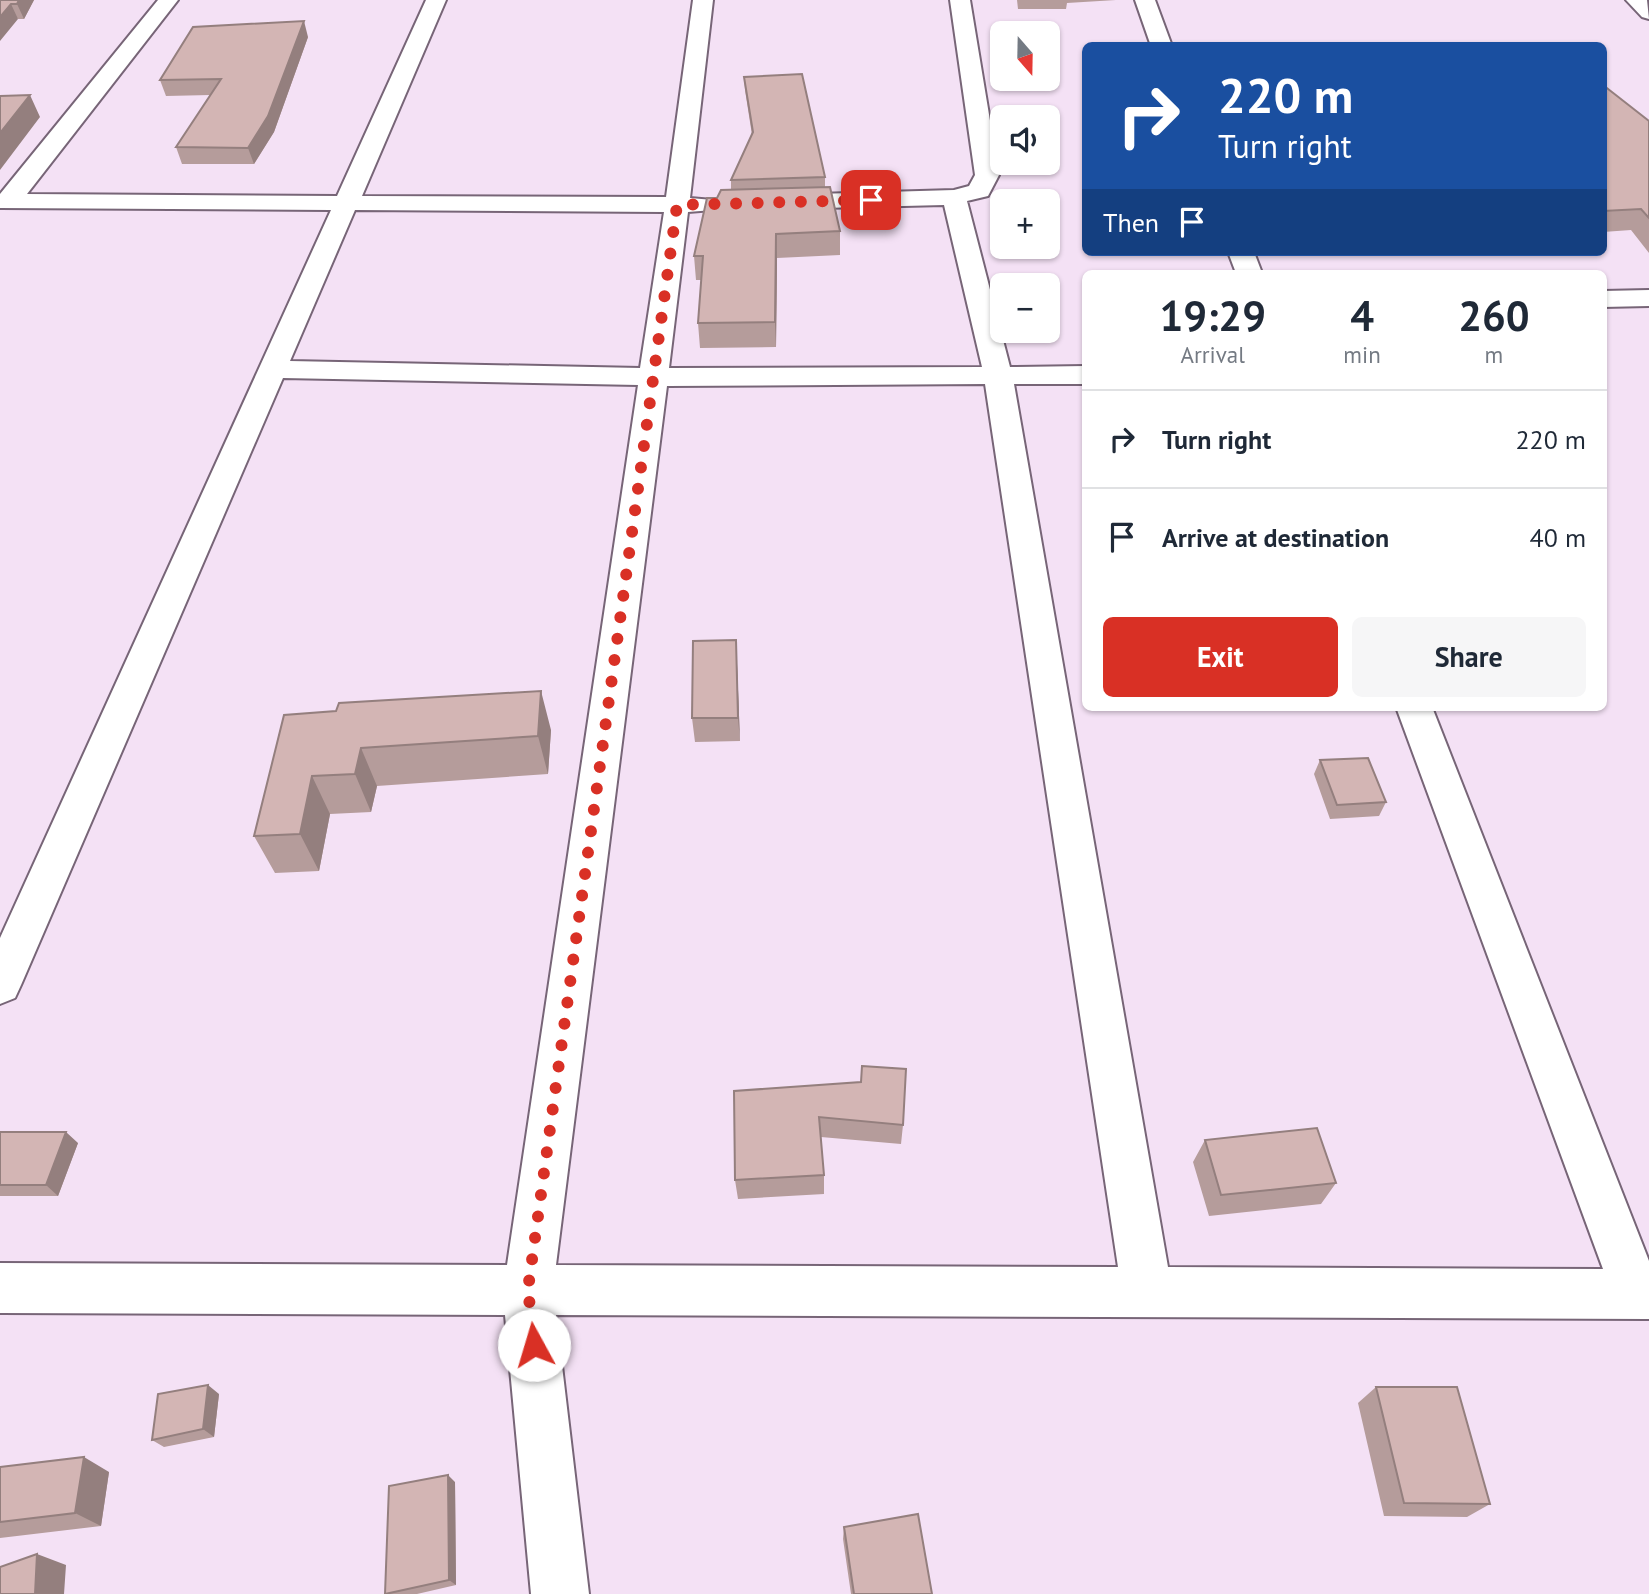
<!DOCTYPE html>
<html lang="en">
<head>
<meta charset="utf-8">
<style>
  body { margin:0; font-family:"PT Sans",sans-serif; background:#f6f6f7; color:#1f2937; height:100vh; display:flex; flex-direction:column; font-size:26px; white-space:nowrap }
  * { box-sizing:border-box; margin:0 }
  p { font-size:23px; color:#747a83 }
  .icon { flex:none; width:38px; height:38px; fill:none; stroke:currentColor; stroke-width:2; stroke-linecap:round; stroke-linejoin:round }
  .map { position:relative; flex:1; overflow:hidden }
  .drawer { position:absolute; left:1082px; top:270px; width:525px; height:441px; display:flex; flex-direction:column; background:#fff; border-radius:10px; box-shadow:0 2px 5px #0004 }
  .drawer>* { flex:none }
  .top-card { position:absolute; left:1082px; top:42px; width:525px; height:214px; border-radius:10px; box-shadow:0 2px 5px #0004; background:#1a4fa0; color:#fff; overflow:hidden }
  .needle { width:46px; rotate:160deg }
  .fabs { position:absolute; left:990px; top:21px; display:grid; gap:14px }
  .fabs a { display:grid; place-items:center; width:70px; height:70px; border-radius:10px; background:#fff; box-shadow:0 2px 5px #0004; font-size:35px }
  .pin { position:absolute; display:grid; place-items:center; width:60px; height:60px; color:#fff; margin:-30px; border-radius:14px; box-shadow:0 4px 10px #0006 }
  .me { position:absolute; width:77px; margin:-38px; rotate:354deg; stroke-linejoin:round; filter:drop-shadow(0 0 5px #0008) }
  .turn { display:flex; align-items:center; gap:24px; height:147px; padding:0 21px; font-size:32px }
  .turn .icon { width:91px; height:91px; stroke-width:2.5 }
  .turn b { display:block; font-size:49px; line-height:60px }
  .then { display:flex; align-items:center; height:66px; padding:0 21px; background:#0003; gap:14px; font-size:26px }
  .eta { display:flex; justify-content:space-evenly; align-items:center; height:119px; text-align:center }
  .eta b { font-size:42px; font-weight:700; line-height:49px }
  .button { display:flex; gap:14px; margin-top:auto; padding:14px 21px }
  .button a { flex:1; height:80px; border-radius:10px; background:#d93025; color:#fff; font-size:28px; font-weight:700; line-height:80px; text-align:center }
  .button a+a { background:#f6f6f7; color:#1f2937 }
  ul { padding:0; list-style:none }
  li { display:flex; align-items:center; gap:21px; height:98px; padding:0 21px; border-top:2px solid #e0e1e3 }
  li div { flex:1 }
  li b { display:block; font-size:26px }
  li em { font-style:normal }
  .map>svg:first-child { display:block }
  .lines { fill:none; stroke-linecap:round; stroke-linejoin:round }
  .street-casing { stroke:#776577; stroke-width:4 }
  .street { fill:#fff; fill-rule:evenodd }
  .wall { fill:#b59c9b }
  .shaded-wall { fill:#947f7e }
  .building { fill:#d3b5b4; stroke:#947f7e; stroke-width:2 }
  .route { stroke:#d93025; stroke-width:12; stroke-dasharray:0 21.6 }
</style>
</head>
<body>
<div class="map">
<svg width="1649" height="1594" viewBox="0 0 1649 1594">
  <rect width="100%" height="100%" fill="#f4e1f5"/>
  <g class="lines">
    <defs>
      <path id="street" d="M 158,0 L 178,0 L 27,194 L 337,196 L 426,0 L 446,0 L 362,196 L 666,197 L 693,0 L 713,0 L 690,198 L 713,200 L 716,205 L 713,210 L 688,212 L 669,368 L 982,367 L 944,205 L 782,209 L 773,207 L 770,202 L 773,197 L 782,195 L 954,190 L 969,186 L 975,175 L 950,0 L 970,0 L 999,175 L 988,196 L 967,201 L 1010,367 L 1085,366 L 1085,384 L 1014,384 L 1168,1267 L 1603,1269 L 1396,707 L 1432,707 L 1649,1261 L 1649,1319 L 556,1315 L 589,1594 L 531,1594 L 505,1315 L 0,1313 L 0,1263 L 507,1265 L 638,385 L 283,378 L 21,985 L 15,998 L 0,1004 L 0,938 L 331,210 L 0,208 L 0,194 ZM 355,210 L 664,212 L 640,368 L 290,361 ZM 985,384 L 1118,1267 L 556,1265 L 667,386 Z
        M 1135,0 L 1155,0 L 1172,46 L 1151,46 Z
        M 1626,0 L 1647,0 L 1649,19 L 1642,17 Z
        M 1228,252 L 1254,252 L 1262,273 L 1236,273 Z
        M 1649,290 L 1649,306 L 1603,307 L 1603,291 Z"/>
    </defs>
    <!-- street casing -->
    <use href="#street" class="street-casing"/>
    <!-- street -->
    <use href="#street" class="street"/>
  </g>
  <!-- wall -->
  <path class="wall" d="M 0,0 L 34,0 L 24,19 L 18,19 Z
    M 1017,0 L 1116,0 L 1067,3 L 1066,9 L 1018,9 Z
    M 308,37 L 274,132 L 254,164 L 182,164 L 176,147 L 210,95 L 166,96 L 160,80 Z
    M 744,77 L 825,177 L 825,187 L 840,231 L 840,255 L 777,258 L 776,347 L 700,348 L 698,323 L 701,280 L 696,280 L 694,256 L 717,198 L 731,190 L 731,180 L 752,135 L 745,90 Z
    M 1603,85 L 1649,121 L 1649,253 L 1631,230 L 1603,232 Z
    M 736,640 L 740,741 L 695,742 L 692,718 Z
    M 284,715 L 551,730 L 548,774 L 377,786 L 371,812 L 330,814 L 319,871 L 275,873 L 254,836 Z
    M 1320,760 L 1386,802 L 1379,816 L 1330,819 L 1314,774 Z
    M 734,1091 L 903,1125 L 901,1144 L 821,1137 L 824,1175 L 824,1194 L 738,1199 L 735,1180 Z
    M 0,1132 L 78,1143 L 58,1196 L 0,1196 Z
    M 1205,1140 L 1336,1183 L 1321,1204 L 1209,1216 L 1193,1162 Z
    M 1376,1387 L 1490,1504 L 1467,1517 L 1384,1516 L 1358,1403 Z
    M 219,1394 L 214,1437 L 164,1447 L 152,1440 Z
    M 0,1467 L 109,1472 L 101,1526 L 0,1538 Z
    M 455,1482 L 456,1585 L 417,1594 L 385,1594 Z
    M 844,1527 L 932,1594 L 851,1594 L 843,1539 Z"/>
  <!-- shaded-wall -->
  <path class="shaded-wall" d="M 19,0 L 34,0 L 24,19 L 17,4 Z
    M 11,4 L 18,19 L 0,41 L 0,17 Z
    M 304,21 L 308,37 L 274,132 L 254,164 L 248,148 Z
    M 30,95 L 40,117 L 0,170 L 0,133 Z
    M 776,234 L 777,258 L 776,347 L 775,322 Z
    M 736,640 L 737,664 L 740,741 L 738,718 Z
    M 541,691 L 551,730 L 548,774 L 538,736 Z
    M 361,748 L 377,786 L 371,812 L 355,774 Z
    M 312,776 L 330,814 L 319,871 L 300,834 Z
    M 66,1132 L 78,1143 L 58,1196 L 46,1185 Z
    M 208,1385 L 219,1394 L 214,1437 L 203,1429 Z
    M 84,1457 L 109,1472 L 101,1526 L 75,1513 Z
    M 448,1475 L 455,1482 L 456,1585 L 449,1580 Z
    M 37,1554 L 66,1565 L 64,1594 L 35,1594 Z"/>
  <!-- building -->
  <path class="building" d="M 0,0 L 19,0 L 17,4 L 11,4 L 0,17 Z
    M 304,21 L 268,116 L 248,148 L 176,147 L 221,79 L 160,80 L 193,27 Z
    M 802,74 L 825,177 L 731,180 L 753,132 L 744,77 Z
    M 1603,85 L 1649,121 L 1649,218 L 1641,209 L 1603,211 Z
    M 30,95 L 0,133 L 0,96 Z
    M 830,187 L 840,231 L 776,234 L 775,322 L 698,323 L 703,256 L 694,256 L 707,198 L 717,198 L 721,190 Z
    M 736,640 L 738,718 L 692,718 L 693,641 Z
    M 541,691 L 538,736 L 361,748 L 355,774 L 312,776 L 300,834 L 254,836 L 284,715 L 336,711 L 339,703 Z
    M 1368,758 L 1386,802 L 1337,805 L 1320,760 Z
    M 862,1066 L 906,1069 L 903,1125 L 819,1117 L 824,1175 L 735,1180 L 734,1091 L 861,1082 Z
    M 1317,1128 L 1336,1183 L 1221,1195 L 1205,1140 Z
    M 0,1132 L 66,1132 L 46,1185 L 0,1185 Z
    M 208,1385 L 203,1429 L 152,1440 L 158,1394 Z
    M 1376,1387 L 1457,1387 L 1490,1504 L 1404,1503 Z
    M 84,1457 L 75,1513 L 0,1522 L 0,1467 Z
    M 448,1475 L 449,1580 L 385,1594 L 389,1486 Z
    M 918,1514 L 932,1594 L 854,1594 L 844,1527 Z
    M 37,1554 L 35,1594 L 0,1594 L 0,1567 Z"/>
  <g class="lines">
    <!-- route -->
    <path class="route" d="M 534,1345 L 528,1289 L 677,205 L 871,200"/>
  </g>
</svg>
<div class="fabs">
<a><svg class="needle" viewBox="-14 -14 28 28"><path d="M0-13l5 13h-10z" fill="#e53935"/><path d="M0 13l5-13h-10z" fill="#747a83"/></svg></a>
<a><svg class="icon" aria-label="sound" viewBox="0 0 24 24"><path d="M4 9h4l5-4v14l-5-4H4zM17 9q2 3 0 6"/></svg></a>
<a>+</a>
<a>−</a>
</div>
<div class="pin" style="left:871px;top:200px;background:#d93025"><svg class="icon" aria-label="arrive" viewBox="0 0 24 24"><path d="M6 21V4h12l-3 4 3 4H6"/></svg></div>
<svg class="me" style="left:534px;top:1345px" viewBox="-20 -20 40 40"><circle r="19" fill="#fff"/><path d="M0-13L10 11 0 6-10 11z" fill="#d93025"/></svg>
<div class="top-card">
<div class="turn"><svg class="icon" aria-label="right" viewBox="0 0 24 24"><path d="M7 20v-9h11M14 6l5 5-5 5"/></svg><div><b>220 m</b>Turn right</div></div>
<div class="then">Then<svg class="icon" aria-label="arrive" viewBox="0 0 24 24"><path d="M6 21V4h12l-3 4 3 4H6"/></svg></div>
</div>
<section class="drawer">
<div class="eta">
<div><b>19:29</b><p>Arrival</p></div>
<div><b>4</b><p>min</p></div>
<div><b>260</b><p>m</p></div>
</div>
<ul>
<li><svg class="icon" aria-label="right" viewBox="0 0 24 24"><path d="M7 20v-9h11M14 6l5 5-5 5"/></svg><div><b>Turn right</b></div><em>220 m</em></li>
<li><svg class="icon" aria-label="arrive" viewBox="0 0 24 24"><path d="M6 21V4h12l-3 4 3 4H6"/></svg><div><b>Arrive at destination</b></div><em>40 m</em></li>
</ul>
<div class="button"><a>Exit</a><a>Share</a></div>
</section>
</div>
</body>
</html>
